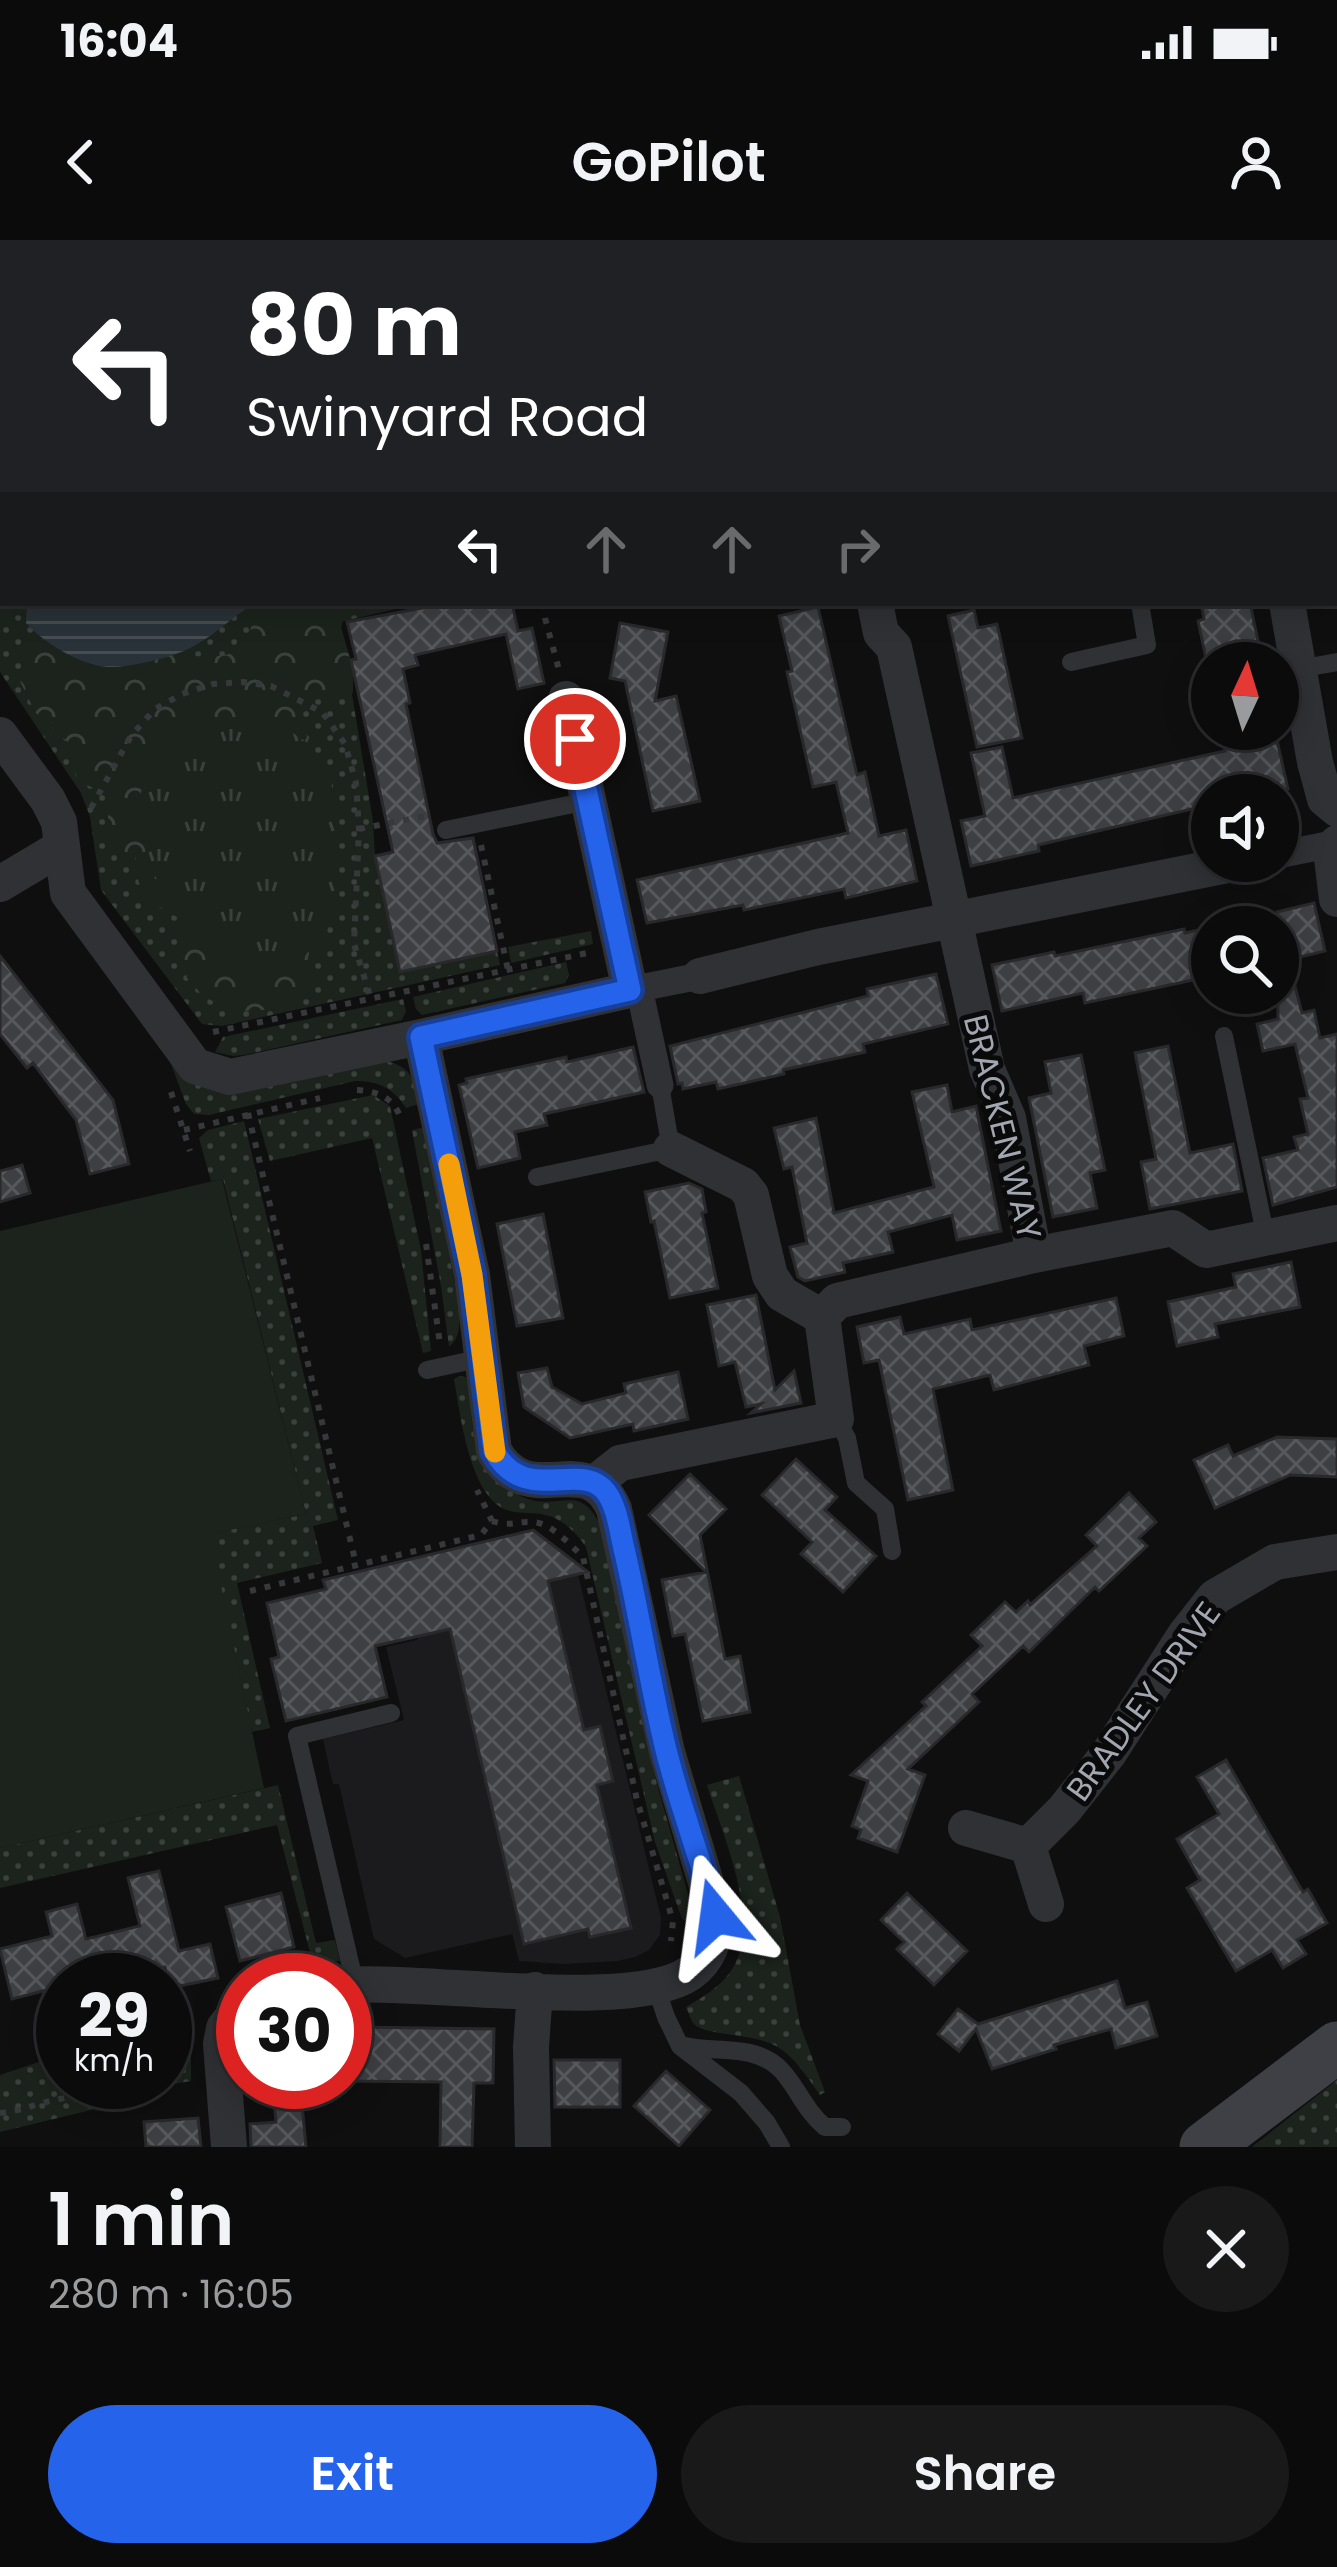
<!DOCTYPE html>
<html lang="en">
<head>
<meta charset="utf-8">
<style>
  body { margin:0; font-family:Poppins,sans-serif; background:#19191a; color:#f1f3f6; height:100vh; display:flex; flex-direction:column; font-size:45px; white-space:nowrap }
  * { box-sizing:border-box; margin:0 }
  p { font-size:39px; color:#9a9b9d }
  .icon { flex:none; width:66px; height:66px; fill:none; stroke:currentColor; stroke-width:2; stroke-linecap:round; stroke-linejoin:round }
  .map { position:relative; height:1907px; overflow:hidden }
  .sheet { display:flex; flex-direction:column; background:#0b0b0c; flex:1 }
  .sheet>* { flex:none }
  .hud { position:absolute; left:0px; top:0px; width:1338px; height:366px; box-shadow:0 6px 30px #0003,0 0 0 3px #2b2b2d; background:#202124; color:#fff; overflow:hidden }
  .needle { width:78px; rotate:4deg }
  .tools { position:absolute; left:1191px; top:402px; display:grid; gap:24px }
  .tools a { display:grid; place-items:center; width:108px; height:108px; border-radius:50%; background:#0b0b0c; box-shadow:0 6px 30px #0003,0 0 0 3px #2b2b2d; font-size:60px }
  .speed { position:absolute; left:36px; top:1713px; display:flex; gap:24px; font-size:60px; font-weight:700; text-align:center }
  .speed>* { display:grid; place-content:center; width:156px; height:156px; border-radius:50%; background:#0b0b0c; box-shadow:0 6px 30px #0003,0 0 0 3px #2b2b2d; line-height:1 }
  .speed small { font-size:30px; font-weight:400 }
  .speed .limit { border:18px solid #d22; background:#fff; color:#111 }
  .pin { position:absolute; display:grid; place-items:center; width:102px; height:102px; color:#fff; margin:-51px; border:6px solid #fff; border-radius:50%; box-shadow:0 3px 12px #0007 }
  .me { position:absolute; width:132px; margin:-66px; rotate:344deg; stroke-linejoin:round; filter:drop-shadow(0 0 9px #0008) }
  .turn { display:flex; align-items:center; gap:42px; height:252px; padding:0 48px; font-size:54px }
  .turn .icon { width:156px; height:156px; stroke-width:2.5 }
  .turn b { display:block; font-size:84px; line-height:102px }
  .lanes { display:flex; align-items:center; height:114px; padding:0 48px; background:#0003; justify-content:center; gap:60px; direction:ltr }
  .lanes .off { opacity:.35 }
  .round { display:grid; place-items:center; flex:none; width:126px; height:126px; border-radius:63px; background:#19191a }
  .headline { display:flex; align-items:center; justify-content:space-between; height:204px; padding:0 48px }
  h1 { font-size:72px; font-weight:600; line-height:90px }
  .button { display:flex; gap:24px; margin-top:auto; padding:24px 48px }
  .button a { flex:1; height:138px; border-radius:72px; background:#2563eb; color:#fff; font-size:48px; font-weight:600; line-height:138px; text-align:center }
  .button a+a { background:#19191a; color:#f1f3f6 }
  .status { display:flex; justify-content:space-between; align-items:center; height:84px; padding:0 60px; background:#0b0b0c; direction:ltr }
  .status svg { height:33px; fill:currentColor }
  header { display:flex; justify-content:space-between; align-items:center; height:156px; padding:0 48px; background:#0b0b0c; font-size:54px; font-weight:600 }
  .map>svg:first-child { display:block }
  .built { fill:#1b1b1d }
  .industrial { fill:url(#industrial-furrows) }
  .grass { fill:url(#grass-dots) }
  .forest { fill:url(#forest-crowns) }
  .park { fill:url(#park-tufts) }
  .garden { fill:#1c231c }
  .water { fill:url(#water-rules) }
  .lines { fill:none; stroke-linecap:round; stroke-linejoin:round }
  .stream { stroke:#293238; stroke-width:10 }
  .building { fill:url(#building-cross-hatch); stroke:#29292c; stroke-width:3 }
  .path { stroke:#36383c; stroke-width:6; stroke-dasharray:6 9; stroke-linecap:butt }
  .service { stroke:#303135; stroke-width:18 }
  .pedestrian { stroke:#303135; stroke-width:27 }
  .minor { stroke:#303135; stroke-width:36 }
  .secondary { stroke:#3e4045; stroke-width:51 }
  .route-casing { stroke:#184099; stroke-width:30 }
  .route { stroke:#2563eb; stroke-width:21 }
  .slow { stroke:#f59e0b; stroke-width:21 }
  .labels { text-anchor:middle; stroke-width:10; stroke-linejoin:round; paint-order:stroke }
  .street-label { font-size:33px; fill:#a1a6b1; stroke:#0a0a0b }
</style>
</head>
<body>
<div class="status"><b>16:04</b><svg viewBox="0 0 49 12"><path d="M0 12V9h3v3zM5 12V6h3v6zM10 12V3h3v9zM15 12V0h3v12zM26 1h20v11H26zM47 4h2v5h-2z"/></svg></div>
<header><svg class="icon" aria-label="back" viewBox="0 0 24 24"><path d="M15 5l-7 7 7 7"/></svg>GoPilot<svg class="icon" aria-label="person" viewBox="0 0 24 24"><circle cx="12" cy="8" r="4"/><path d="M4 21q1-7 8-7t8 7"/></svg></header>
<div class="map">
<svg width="1337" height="1907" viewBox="0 0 1337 1907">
  <defs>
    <pattern id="industrial-furrows" width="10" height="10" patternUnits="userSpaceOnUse" patternTransform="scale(3)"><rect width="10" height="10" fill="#1b1b1d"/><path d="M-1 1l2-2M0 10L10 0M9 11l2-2" fill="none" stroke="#39393b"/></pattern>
    <pattern id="grass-dots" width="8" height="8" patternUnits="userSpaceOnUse" patternTransform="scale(3)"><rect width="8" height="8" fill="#1c231c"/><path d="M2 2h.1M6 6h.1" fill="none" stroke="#3a403b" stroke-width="1.8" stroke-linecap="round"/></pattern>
    <pattern id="forest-crowns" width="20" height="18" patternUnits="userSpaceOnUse" patternTransform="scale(3)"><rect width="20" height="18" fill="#1c231c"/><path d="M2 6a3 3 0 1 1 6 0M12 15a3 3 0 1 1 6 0" fill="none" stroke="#3a403b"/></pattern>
    <pattern id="park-tufts" width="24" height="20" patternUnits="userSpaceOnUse" patternTransform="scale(3)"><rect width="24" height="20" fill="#1c231c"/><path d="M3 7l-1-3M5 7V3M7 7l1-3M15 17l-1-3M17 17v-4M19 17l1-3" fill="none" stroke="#3a403b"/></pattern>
    <pattern id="water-rules" width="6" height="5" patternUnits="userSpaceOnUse" patternTransform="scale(3)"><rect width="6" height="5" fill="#293238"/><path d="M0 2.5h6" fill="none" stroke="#454d52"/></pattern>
    <pattern id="building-cross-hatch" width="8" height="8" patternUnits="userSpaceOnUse" patternTransform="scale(3)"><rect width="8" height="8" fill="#3e3f43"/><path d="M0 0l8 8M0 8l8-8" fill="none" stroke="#57585c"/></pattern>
  </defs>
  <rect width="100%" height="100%" fill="#0f0f10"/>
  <!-- built -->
  <path class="built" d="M 533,1290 L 575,1322 L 661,1678 L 660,1695 L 649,1710 L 635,1717 L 617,1721 L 565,1724 L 519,1721 L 512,1694 L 405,1718 L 374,1699 L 339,1544 L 333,1544 L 323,1499 L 404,1480 L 386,1407 L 417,1400 L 421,1394 L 403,1320 Z"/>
  <!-- industrial -->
  <path class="industrial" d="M 23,0 L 596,0 L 596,3 L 48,3 Z"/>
  <!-- grass -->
  <path class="grass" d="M 0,257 L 3,257 L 3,363 L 422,363 L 340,382 L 373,581 L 375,616 L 401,732 L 497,711 L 500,725 L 222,786 L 202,784 L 101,650 L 90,577 L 81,553 L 0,432 Z
    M 591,691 L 593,704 L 511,723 L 508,707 Z
    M 566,722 L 569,735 L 565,743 L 422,775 L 416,769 L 413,757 Z
    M 403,759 L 406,771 L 402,780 L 244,815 L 233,816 L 215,812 L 223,797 Z
    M 170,821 L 385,821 C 411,826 415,840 419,864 L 406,868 C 393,848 379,841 355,841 L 209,875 L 194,874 L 186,864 Z
    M 373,855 L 390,866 L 421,1010 L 431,1111 L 423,1113 L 372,898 L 270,921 L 258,879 Z
    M 244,881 L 338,1280 L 313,1286 L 322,1323 L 237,1343 L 270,1488 L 252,1492 L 209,1294 L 306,1274 L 223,939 L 211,941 L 199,898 L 208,890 Z
    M 425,887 L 459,1066 C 459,1082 462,1096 449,1107 L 441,1046 L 412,890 Z
    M 459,1136 L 466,1137 L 470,1145 C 472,1184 470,1226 508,1249 C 516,1254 525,1259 535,1261 C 567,1265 581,1247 601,1286 L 657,1544 L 697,1686 L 682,1679 L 655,1602 L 586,1307 C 575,1291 561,1277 541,1274 C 528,1272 516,1274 504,1269 C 469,1252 460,1173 454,1139 Z
    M 739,1536 L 780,1677 L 800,1785 L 825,1852 L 820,1855 C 807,1837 795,1817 776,1806 C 754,1793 705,1796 694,1784 C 691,1781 688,1771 686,1767 C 703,1757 720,1747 731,1731 C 763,1682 723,1596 707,1545 Z
    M 278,1545 L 316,1703 L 335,1700 L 340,1721 L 313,1724 L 277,1585 L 0,1648 L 0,1608 Z
    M 165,1783 L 191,1785 L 191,1841 L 152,1848 L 116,1864 L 0,1892 L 0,1835 L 57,1816 L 63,1809 L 63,1842 L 165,1842 Z
    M 1337,1840 L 1337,1907 L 1252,1907 Z"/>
  <!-- forest -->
  <path class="forest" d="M 259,363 L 349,363 L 341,387 L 353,429 L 353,453 L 325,456 L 298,453 L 308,503 L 296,529 L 302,692 L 312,734 L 307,752 L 283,769 L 243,771 L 216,763 L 202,755 L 187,738 L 177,677 C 147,661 136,653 136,618 L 107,602 L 109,556 L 81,542 L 76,535 L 71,505 L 35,472 L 20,441 L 23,416 L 40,399 L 65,402 L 78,424 L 100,414 L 187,404 L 190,416 C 243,420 245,409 259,363 Z"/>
  <!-- park -->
  <path class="park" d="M 233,480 L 282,486 L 308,503 L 331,535 L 338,625 L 335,665 L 323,704 C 302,716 279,728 254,727 C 213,724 166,662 151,627 C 137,593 133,542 158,512 C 175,491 208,486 233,480 Z"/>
  <!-- garden -->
  <path class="garden" d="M 222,939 L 306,1274 L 210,1294 L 264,1548 L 0,1608 L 0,991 Z"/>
  <!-- water -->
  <path class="water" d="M 27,363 L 255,363 C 231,377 210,400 184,411 C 163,419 132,427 109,427 C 82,426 44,403 26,383 Z"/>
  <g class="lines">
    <!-- stream -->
    <path class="stream" d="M 651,3 L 652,0"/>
  </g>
  <!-- building -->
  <path class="building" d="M 449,363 L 512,363 L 518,391 L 532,388 L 544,443 L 518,449 L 506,394 L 415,415 L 418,425 L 403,429 L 410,463 L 406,464 L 433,594 L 437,603 L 473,598 L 497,711 L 400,732 L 375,616 L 393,612 L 351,420 L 356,419 L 347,382 Z
    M 1201,363 L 1250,363 L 1261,415 L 1254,416 L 1255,423 L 1207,423 L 1198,381 L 1204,379 Z
    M 818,367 L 857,535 L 865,532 L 879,596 L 906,590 L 917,641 L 846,658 L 844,649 L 744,670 L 743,665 L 647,683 L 637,640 L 848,593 L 836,542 L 813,547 L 787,432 L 792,431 L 779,376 Z
    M 974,370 L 978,388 L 997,384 L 1022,498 L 977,507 L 948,376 Z
    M 620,383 L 668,392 L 655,461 L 676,456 L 700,561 L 653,571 L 625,441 L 610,438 Z
    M 1222,489 L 1253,489 L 1257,505 L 1277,500 L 1288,549 L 1261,555 L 1206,555 L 1209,565 L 1038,605 L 1039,611 L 971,626 L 961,581 L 985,576 L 971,513 L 1002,507 L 1013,558 L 1225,511 Z
    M 1314,663 L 1325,711 L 1288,720 L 1302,773 L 1314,770 L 1320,798 L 1337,794 L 1337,947 L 1273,965 L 1263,918 L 1298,910 L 1294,897 L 1308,894 L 1300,859 L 1308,858 L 1295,804 L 1263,811 L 1257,784 L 1278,779 L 1277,672 Z
    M 1212,687 L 1212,736 L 1085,763 L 1083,753 L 1002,771 L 992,725 L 1054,712 L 1055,716 L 1184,689 L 1185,693 Z
    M 0,716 L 113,860 L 129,924 L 90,934 L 76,880 L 33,823 L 27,828 L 0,794 Z
    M 936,734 L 948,784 L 863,804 L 865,812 L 783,830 L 784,834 L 718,849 L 716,842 L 683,849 L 682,843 L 678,844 L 670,806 L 868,756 L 867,749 Z
    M 1168,806 L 1190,913 L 1233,904 L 1242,951 L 1150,969 L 1141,922 L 1156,919 L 1135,813 Z
    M 633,807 L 644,852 L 544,874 L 547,885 L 515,892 L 520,918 L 478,928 L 459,845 L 467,843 L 466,839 L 566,817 L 567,822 Z
    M 1081,815 L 1105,930 L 1090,933 L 1097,968 L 1053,977 L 1029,858 L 1051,853 L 1045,822 Z
    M 947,845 L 952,872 L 976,866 L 1001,991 L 957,1000 L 952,975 L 888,992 L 893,1012 L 843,1023 L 845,1032 L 805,1041 L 798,1037 L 790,1007 L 807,1003 L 792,927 L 784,929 L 774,888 L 816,878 L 834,973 L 934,947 L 912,852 Z
    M 22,925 L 30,953 L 0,962 L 0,931 Z
    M 689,943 L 702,949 L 706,972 L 702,973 L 718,1048 L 670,1058 L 654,981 L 651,982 L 645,952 Z
    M 543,974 L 563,1078 L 517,1086 L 497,984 Z
    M 1291,1022 L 1300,1067 L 1215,1084 L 1218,1097 L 1177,1106 L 1168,1062 L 1236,1047 L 1233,1034 Z
    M 756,1055 L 775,1150 L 794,1131 L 801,1163 L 751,1173 L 761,1164 L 746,1167 L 735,1122 L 719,1126 L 707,1065 Z
    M 1116,1058 L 1124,1096 L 1084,1106 L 1089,1125 L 994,1150 L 990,1135 L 933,1149 L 953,1250 L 908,1260 L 879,1120 L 864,1123 L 857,1087 L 900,1077 L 904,1094 L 970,1079 L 972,1090 Z
    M 547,1128 L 552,1147 L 582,1164 L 626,1153 L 624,1144 L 678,1132 L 688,1179 L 634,1191 L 633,1184 L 570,1198 L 524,1167 L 518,1133 Z
    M 1277,1197 L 1337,1199 L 1337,1237 L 1290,1235 L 1215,1268 L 1194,1220 L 1228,1205 L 1233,1216 Z
    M 796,1219 L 837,1257 L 825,1270 L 876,1316 L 843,1352 L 801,1314 L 812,1302 L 762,1255 Z
    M 690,1234 L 726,1269 L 700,1295 L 725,1419 L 740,1416 L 750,1472 L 703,1481 L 685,1394 L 673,1396 L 662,1340 L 706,1332 L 649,1275 Z
    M 1129,1253 L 1156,1282 L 1139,1298 L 1147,1306 L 1099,1351 L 1095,1347 L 1029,1412 L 1023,1406 L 972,1454 L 979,1462 L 908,1529 L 925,1535 L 897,1612 L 858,1598 L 861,1590 L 852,1586 L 868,1541 L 851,1535 L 926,1466 L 922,1462 L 982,1406 L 971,1395 L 1005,1362 L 1016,1372 L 1028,1361 L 1030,1365 L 1097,1306 L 1086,1295 Z
    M 533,1290 L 588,1332 L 548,1341 L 584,1490 L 600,1486 L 613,1541 L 597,1545 L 631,1688 L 590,1697 L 588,1689 L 524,1704 L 450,1389 L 375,1406 L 387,1457 L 286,1481 L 271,1419 L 279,1417 L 267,1363 L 326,1349 L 323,1340 Z
    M 1226,1520 L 1303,1652 L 1308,1649 L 1327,1683 L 1297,1700 L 1306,1714 L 1283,1728 L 1272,1710 L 1236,1731 L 1187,1648 L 1200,1640 L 1177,1599 L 1219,1574 L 1197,1537 Z
    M 159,1631 L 179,1711 L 210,1704 L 218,1738 L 170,1748 L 165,1727 L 112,1740 L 63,1740 L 63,1746 L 12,1759 L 0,1709 L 52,1696 L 46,1672 L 77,1664 L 86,1699 L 140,1686 L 128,1638 Z
    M 281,1653 L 294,1707 L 240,1721 L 226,1667 Z
    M 907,1653 L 967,1711 L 934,1745 L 897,1709 L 904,1702 L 881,1680 Z
    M 1117,1741 L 1125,1768 L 1147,1762 L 1157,1796 L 1116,1808 L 1111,1789 L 1054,1805 L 1056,1809 L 992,1829 L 976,1789 L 959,1811 L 938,1794 L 958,1769 L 978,1784 Z
    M 352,1787 L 494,1789 L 493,1843 L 474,1843 L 472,1907 L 440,1907 L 441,1842 L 345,1841 L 345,1809 L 352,1809 Z
    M 554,1820 L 620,1820 L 620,1867 L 555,1867 Z
    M 666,1831 L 710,1870 L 679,1906 L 634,1866 Z
    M 272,1842 L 300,1842 L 306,1907 L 251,1907 L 250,1884 L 276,1882 Z
    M 198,1878 L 201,1907 L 146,1907 L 144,1882 Z"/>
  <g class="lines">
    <!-- path -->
    <path class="path" d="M 810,3 L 810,0
      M 544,363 L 545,378 L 559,430
      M 91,568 L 131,496 L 155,469 L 182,454 L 213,444 L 243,442 L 271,446 L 322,472 L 345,504 L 356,543 L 359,589 L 354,704 L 371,759
      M 359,589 L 426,576
      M 481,605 L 508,730
      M 213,792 L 587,713
      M 357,850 C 375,851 391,856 399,874
      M 171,852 L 190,911
      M 248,873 L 356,1324
      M 184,890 L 320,858
      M 426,1004 L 440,1104
      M 492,1281 C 510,1287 516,1281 533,1282 C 552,1283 570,1305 583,1317 L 637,1560 L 673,1681 L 671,1701
      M 250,1351 L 481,1295 L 492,1281 L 477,1250
      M 165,1834 L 188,1829
      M 0,1873 C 21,1871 39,1863 59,1859 C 90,1853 120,1862 147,1842"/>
    <!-- service -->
    <path class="service" d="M 1071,422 L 1147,405 L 1140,363
      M 1299,429 L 1337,422
      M 446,590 L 588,561
      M 1224,796 L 1266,998
      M 537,937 L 671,909 L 660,845
      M 427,1130 L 482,1118
      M 836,1179 L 847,1198 L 856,1243 L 885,1269 L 892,1311
      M 355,1744 L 297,1496 L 391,1473
      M 656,1747 L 666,1777 L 680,1806 L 741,1853 L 767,1883 L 781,1907
      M 685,1806 C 716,1813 752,1804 778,1827 C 796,1843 803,1869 825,1887 L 842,1887"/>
    <!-- pedestrian -->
    <path class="pedestrian" d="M 1278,615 L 1337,603
      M 639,748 L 660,845
      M 630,750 L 700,736"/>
    <!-- minor -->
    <path class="minor" d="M 932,0 L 935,3
      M 0,81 L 3,71
      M 1335,206 L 1337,206
      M 1287,363 L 1315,522 L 1325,559 L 1337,569
      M 0,495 L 48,560 L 59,582 L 68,653 L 195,826 L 230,837 L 421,797 L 472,1035 L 494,1211 C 530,1274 586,1205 614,1269 L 667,1512 L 716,1676 C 715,1699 710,1719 690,1733 C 634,1773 422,1739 345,1745
      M 1337,603 L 1331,610 L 1337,659
      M 0,644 L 62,607
      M 700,736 L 818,707 L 1247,621
      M 421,797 L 630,750 L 566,459
      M 671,909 L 743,945 L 751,955 L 770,1036 L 782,1054 L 822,1077
      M 1034,1015 L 1173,988 L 1206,1010 L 1337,983
      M 822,1077 L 837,1061 L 1034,1015 L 1008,878 L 987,829 L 894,407 L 881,393 L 875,363
      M 596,1242 L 620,1223 L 836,1179 L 822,1077
      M 966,1588 L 1028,1606
      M 1046,1664 L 1028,1606 L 1064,1570 L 1109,1513 L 1185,1395 L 1215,1357 L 1275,1322 L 1337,1312
      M 229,1907 L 221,1804 L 224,1788 L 243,1764
      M 533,1907 L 531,1807 L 535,1750"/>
    <!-- secondary -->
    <path class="secondary" d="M 1205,1907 L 1337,1807"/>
  </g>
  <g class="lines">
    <defs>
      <path id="route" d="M 575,499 L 630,750 L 421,797 L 472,1035 L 494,1211 C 525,1267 581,1219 606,1252 C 618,1268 620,1294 625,1313 C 640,1378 650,1444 666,1510 C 680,1566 701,1620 716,1676"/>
    </defs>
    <!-- route casing -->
    <use href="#route" class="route-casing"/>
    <!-- route -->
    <use href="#route" class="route"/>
    <!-- slow -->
    <path class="slow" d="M 449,924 L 472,1035 L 495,1212"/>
  </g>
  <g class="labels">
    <!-- street labels -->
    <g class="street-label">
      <text transform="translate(1003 887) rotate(76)" y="12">BRACKEN WAY</text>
      <text transform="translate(1143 1461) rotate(-54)" y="12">BRADLEY DRIVE</text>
    </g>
  </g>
</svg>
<div class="tools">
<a><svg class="needle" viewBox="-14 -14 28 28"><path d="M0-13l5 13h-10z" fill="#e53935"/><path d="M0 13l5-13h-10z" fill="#9a9b9d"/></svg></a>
<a><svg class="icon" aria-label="sound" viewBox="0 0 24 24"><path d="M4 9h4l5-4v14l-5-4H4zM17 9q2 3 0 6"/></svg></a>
<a><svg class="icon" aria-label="search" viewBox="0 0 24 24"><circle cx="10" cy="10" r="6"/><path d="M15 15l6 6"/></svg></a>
</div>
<div class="speed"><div>29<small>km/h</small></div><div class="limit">30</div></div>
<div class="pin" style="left:575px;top:499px;background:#d93025"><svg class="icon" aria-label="arrive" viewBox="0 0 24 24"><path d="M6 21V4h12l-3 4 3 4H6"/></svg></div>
<svg class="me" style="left:716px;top:1676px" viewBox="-20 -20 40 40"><path d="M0-17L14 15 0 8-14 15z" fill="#2563eb" stroke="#fff" stroke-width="4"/></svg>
<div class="hud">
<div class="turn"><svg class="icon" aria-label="left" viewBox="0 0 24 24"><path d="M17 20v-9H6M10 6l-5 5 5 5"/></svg><div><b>80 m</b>Swinyard Road</div></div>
<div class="lanes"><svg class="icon" aria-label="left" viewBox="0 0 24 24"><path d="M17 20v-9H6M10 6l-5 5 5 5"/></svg><svg class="icon off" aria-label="ahead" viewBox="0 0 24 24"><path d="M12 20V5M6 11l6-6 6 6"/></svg><svg class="icon off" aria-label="ahead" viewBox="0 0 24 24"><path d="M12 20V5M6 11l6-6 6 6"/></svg><svg class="icon off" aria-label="right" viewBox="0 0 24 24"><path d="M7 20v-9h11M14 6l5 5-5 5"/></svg></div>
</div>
</div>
<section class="sheet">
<div class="headline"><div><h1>1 min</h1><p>280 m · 16:05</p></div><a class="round"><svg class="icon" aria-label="close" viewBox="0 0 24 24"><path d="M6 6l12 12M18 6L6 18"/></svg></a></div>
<div class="button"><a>Exit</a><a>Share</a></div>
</section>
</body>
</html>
